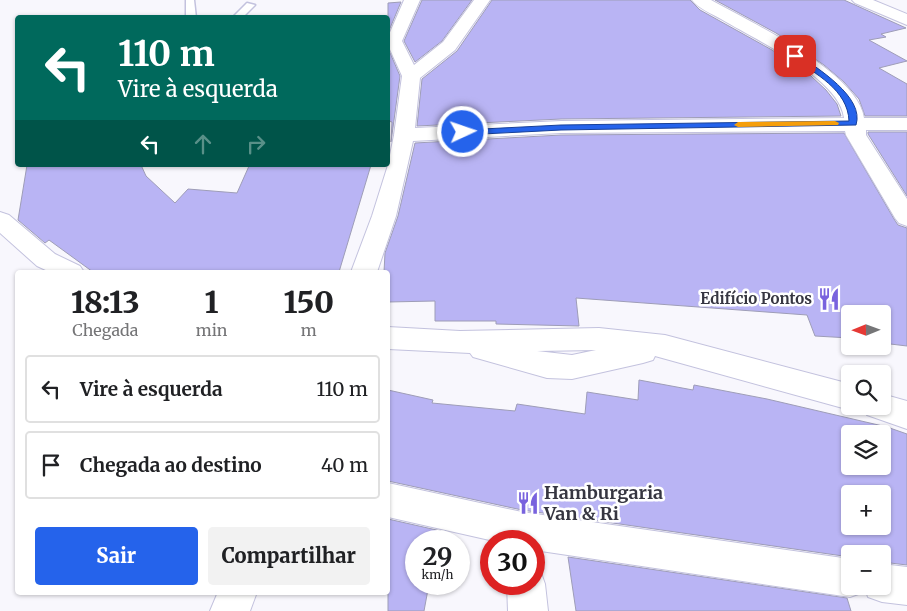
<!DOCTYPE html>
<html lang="pt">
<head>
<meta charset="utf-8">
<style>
  body { margin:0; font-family:Merriweather,serif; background:#f2f2f2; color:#202124; height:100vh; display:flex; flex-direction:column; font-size:19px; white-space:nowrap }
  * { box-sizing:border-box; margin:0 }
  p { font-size:16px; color:#757577 }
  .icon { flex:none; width:28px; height:28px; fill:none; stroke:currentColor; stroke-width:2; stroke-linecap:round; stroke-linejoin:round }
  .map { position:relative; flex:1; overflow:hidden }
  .sheet { position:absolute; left:15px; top:270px; width:375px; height:325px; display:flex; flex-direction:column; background:#fff; border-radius:5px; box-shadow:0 1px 4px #0004 }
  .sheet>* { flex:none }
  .top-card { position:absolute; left:15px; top:15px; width:375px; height:152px; border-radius:5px; box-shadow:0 1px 4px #0004; background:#00695c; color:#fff; overflow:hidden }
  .needle { width:32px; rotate:269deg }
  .controls { position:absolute; left:841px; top:305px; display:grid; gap:10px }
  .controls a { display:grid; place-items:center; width:50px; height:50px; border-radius:5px; background:#fff; box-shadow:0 1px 4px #0004; font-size:25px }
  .speed { position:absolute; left:405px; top:530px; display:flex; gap:10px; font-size:25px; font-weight:700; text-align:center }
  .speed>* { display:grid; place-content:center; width:65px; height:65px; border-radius:50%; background:#fff; box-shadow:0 1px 4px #0004; line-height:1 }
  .speed small { font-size:12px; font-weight:400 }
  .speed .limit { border:8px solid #d22; background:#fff; color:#111 }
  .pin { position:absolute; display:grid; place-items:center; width:42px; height:42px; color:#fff; margin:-21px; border-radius:10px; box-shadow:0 2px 8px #0006 }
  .me { position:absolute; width:55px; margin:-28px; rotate:87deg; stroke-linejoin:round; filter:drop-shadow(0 0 4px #0008) }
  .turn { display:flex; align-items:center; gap:18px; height:105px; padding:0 20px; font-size:22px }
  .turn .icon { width:65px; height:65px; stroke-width:2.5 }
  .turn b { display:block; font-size:35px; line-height:42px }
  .lanes { display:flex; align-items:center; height:48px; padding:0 20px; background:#0003; justify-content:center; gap:25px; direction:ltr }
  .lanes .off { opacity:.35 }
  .eta { display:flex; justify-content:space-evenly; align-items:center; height:85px; text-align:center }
  .eta b { font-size:30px; font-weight:800; line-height:35px }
  .button { display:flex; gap:10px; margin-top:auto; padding:10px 20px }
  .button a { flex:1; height:58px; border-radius:5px; background:#2563eb; color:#fff; font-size:20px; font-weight:800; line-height:58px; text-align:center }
  .button a+a { background:#f2f2f2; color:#202124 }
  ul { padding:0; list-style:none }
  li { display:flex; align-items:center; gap:15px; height:68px; margin:0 10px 8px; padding:0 10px; border:2px solid #e0e0e0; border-radius:5px }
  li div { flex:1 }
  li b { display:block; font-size:19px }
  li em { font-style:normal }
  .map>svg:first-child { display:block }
  .building { fill:#b9b4f4; stroke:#9e9db7; fill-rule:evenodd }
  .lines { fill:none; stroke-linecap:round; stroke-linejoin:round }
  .lane-casing { stroke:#c3c2de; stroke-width:3 }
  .street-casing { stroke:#c3c2de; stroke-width:2 }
  .secondary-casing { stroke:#c3c2de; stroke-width:2 }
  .lane { fill:#fff; fill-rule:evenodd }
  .street { fill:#fff; fill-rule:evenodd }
  .secondary { fill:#fff; fill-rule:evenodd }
  .route { fill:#2563eb; stroke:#184099 }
  .slow { fill:#f59e0b }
  .labels { text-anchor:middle; stroke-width:5; stroke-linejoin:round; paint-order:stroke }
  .poi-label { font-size:15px; font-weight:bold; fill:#363641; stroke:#fff; text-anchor:end }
  .near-poi-label { font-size:18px; font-weight:bold; fill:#363641; stroke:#fff; text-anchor:start }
</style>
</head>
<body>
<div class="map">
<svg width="907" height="611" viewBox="0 0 907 611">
  <rect width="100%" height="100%" fill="#f8f7fd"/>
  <!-- building -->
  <path class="building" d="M 422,0 L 472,0 L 442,41 L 415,62 L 404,41 Z
    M 492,0 L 690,0 L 700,10 L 772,50 L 811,76 L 826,90 L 837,104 L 841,116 L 561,119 L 417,126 L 422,79 L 457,51 Z
    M 715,0 L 844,0 L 906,28 L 881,34 L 886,37 L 869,40 L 907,61 L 879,68 L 907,84 L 907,116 L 865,116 L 859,99 L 844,82 L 824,65 L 776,33 Z
    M 401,2 L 388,33 L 388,3 Z
    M 388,48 L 400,76 L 391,142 L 392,122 L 388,121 Z
    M 868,132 L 907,132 L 907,196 L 868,134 Z
    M 844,133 L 894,219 L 898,225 L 907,228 L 907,346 L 882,343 L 882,314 L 850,314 L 850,338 L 815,336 L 807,315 L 576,298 L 579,326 L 496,324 L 496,321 L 435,321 L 435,301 L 388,302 L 388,272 L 384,272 L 385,253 L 398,216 L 415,143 L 561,135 Z
    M 27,165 L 141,165 L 146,176 L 175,203 L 188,189 L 237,193 L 249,166 L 371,165 L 339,272 L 93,272 L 49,240 L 45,243 L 18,220 Z
    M 639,380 L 693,390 L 694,385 L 767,399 L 887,427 L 907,434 L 907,565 L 882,562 L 882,554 L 850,554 L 850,557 L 522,510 L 388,481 L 388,390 L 433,400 L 432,403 L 515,411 L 517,404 L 585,414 L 587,392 L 638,400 ZM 850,434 L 882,434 L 882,466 L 850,466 ZM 850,494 L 882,494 L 882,526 L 850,526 Z
    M 388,519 L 441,531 L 438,541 L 416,541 L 416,584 L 429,584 L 424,611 L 388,611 Z
    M 568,557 L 847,598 L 851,611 L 576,611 Z"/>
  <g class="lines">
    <defs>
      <path id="lane" d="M 186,0 L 194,0 L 196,18 L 186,18 Z
        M 247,3 L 255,5 L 242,18 L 232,18 Z"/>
      <path id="street" d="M 404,0 L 420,0 L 402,41 L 414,65 L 443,42 L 474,0 L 490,0 L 455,50 L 420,78 L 415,128 L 561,121 L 844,118 C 840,78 754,39 721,19 C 712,14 698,8 692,0 L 711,0 C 750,22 858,72 864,118 L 907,118 L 907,130 L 866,130 L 866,135 L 907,199 L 907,226 L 899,223 L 895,218 L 846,135 L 845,131 L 561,133 L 413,141 L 396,216 L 377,272 L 351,272 L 372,216 L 388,165 L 394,135 L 402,76 L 388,45 L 388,37 Z
        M 852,0 L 873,0 L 907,14 L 907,25 L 855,3 Z
        M 388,483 L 522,512 L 850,559 L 850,586 L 882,586 L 882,564 L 907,567 L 907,605 L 882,602 L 868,597 L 865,588 L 864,592 L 850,597 L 534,550 L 534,541 L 494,541 L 388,517 Z
        M 534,568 L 540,570 L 545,584 L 548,611 L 508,611 L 507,584 L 534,584 Z
        M 218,592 L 257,592 L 250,611 L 210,611 Z"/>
      <path id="secondary" d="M 0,212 L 9,215 L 55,254 L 80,266 L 84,272 L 50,272 L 37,266 L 0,233 Z
        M 388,327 L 460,331 L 599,328 L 665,335 L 850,384 L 850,406 L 861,406 L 850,410 L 655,356 L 653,360 L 643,363 L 572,379 L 547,378 L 473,357 L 470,353 L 388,349 ZM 596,350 L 572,355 L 537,351 Z
        M 882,394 L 907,401 L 907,429 L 867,415 L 862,406 L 882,406 Z"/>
    </defs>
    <!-- lane casing -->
    <use href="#lane" class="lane-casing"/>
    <!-- street casing -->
    <use href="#street" class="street-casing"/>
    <!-- secondary casing -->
    <use href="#secondary" class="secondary-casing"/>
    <!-- lane -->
    <use href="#lane" class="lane"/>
    <!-- street -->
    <use href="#street" class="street"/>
    <!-- secondary -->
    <use href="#secondary" class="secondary"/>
  </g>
  <!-- route -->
  <path class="route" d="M 792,54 L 797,54 C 817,68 865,97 856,125 L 561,130 L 463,135 L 458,132 L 463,130 L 561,125 L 849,121 C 848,90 815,73 792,58 Z"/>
  <!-- slow -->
  <path class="slow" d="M 835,121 L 839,123 L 838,125 L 738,127 L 734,125 L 738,122 Z"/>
  <!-- icons -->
  <defs>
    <symbol id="restaurant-bare" viewBox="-9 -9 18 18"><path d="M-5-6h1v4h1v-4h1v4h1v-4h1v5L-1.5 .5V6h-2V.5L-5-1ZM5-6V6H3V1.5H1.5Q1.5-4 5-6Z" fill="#7963de" stroke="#fff" stroke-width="2.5" paint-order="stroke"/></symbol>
  </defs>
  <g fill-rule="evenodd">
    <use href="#restaurant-bare" x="813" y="283" width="32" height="32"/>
    <use href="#restaurant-bare" x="512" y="487" width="32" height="32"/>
  </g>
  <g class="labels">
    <!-- poi labels -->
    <g class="poi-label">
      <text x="812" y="304">Edifício Pontos</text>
    </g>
    <!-- near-poi labels -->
    <g class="near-poi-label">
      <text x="544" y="499">Hamburgaria<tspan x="544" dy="21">Van &amp; Ri</tspan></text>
    </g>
  </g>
</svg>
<div class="controls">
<a><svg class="needle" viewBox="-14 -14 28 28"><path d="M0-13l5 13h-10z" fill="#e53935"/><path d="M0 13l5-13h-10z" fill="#757577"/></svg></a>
<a><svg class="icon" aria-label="search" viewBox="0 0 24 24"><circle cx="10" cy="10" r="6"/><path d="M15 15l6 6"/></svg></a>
<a><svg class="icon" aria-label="layers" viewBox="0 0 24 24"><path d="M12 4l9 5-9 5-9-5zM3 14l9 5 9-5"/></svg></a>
<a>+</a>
<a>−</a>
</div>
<div class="speed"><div>29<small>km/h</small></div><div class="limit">30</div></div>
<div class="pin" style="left:795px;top:56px;background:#d93025"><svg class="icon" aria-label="arrive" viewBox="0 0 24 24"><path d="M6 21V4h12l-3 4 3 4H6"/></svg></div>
<svg class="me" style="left:463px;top:132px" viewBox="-20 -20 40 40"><circle r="17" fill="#2563eb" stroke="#fff" stroke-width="3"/><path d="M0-11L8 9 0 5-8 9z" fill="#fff"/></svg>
<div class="top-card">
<div class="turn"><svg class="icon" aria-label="left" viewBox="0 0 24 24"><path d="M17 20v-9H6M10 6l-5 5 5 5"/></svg><div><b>110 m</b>Vire à esquerda</div></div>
<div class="lanes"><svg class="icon" aria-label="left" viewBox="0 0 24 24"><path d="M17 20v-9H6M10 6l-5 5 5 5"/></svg><svg class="icon off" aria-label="ahead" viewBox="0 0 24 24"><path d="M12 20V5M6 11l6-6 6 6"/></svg><svg class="icon off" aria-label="right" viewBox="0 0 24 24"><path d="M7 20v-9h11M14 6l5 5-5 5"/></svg></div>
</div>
<section class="sheet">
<div class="eta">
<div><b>18:13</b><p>Chegada</p></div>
<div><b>1</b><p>min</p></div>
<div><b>150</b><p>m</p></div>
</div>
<ul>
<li><svg class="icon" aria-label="left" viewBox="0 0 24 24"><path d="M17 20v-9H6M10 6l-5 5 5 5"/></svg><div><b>Vire à esquerda</b></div><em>110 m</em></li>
<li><svg class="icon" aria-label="arrive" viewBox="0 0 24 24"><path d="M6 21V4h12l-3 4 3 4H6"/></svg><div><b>Chegada ao destino</b></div><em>40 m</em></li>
</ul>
<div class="button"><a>Sair</a><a>Compartilhar</a></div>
</section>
</div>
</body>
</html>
